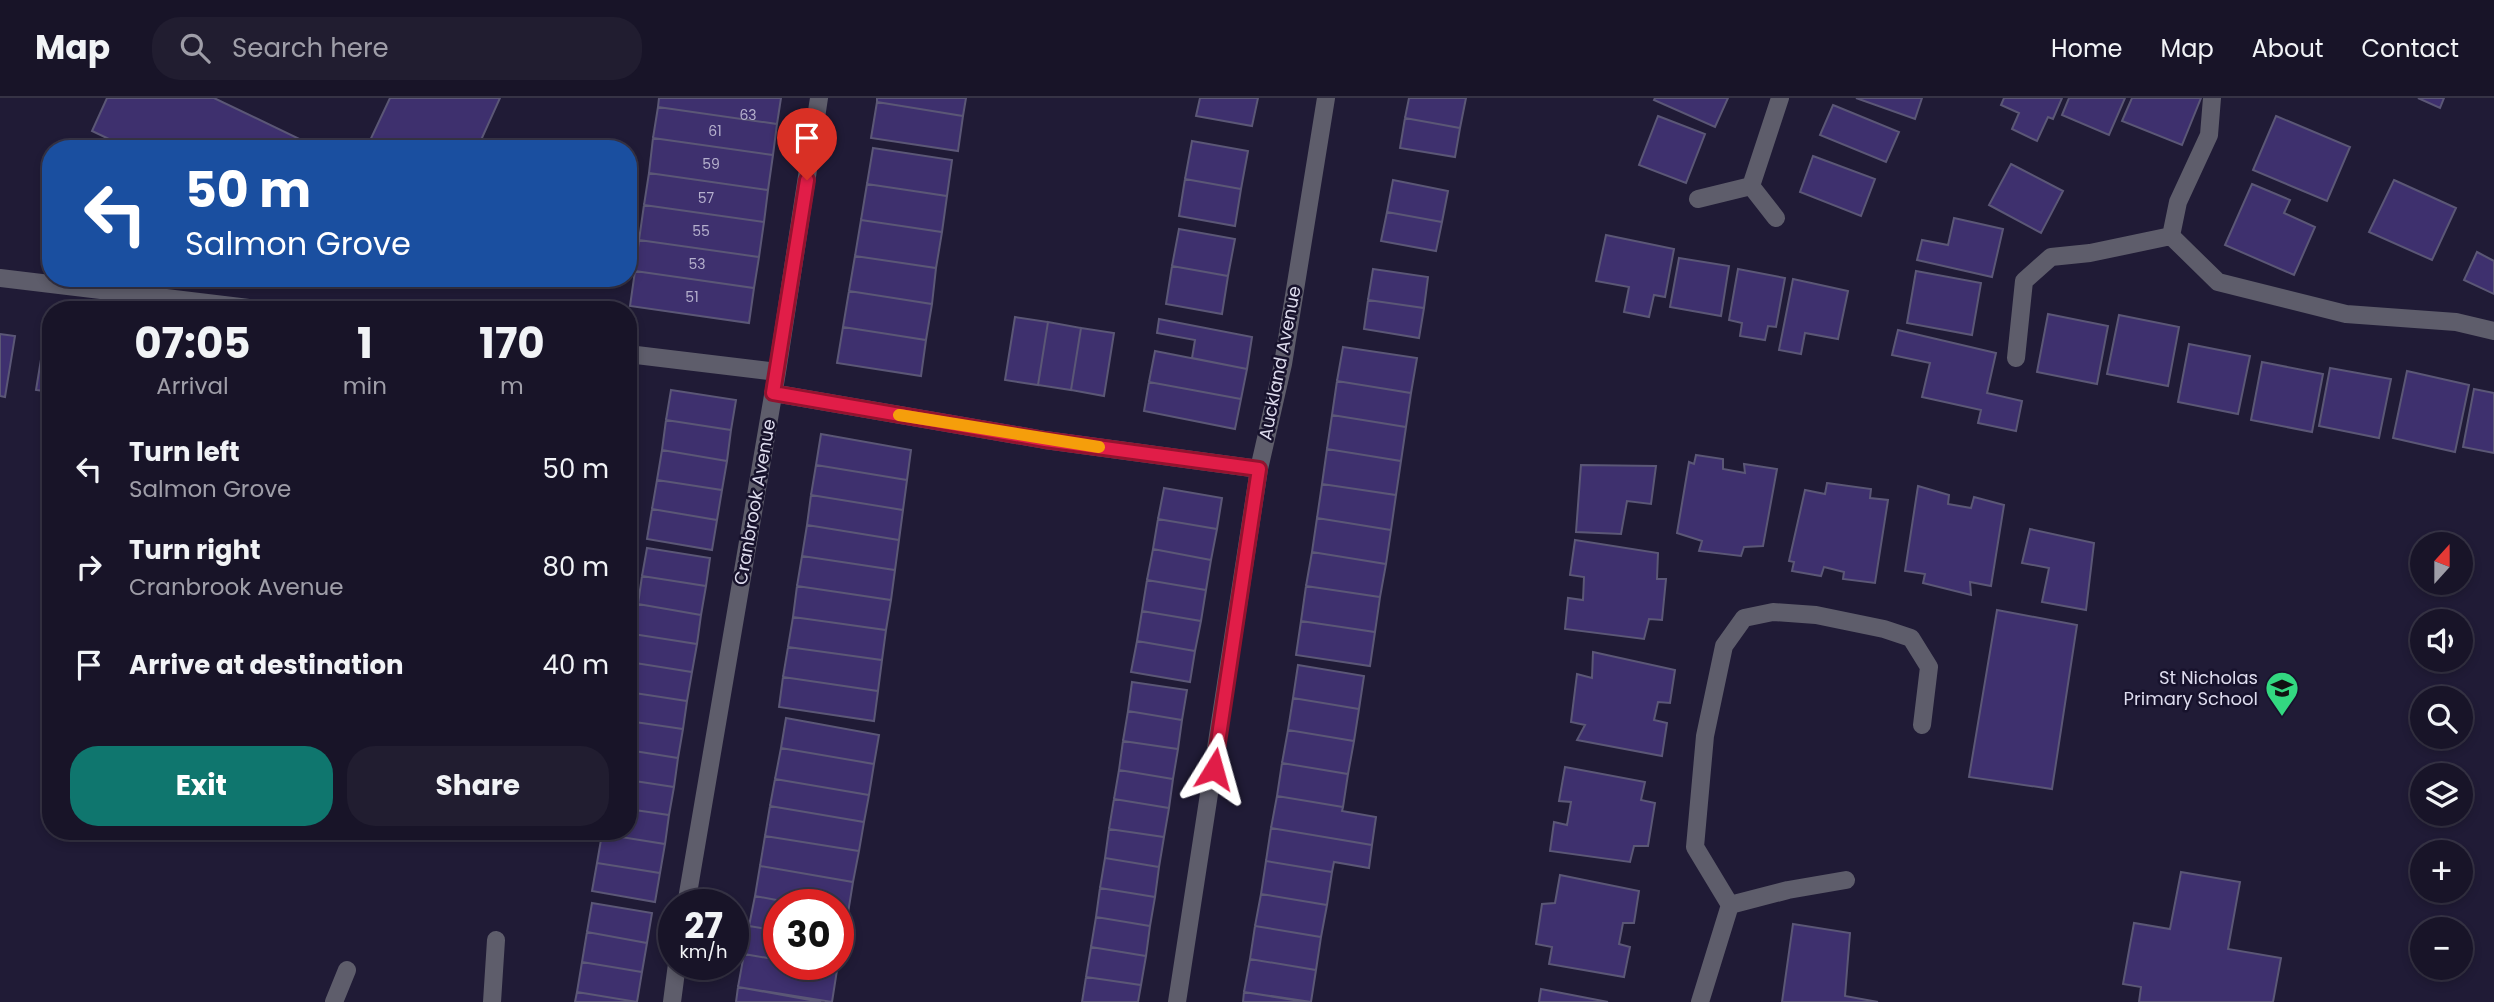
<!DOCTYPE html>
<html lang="en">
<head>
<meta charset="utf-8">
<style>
  body { margin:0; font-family:Poppins,sans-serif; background:#211d30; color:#f1f3f6; height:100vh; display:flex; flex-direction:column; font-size:26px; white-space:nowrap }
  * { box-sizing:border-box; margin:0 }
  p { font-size:23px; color:#9f9ea8 }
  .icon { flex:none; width:38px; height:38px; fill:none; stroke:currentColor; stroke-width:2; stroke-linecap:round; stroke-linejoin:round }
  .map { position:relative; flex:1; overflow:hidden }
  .details { position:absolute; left:42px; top:203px; width:595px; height:539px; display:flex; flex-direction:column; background:#181428; border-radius:28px; box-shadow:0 4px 10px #0003,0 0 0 2px #363345 }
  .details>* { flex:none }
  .top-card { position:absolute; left:42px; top:42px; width:595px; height:147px; border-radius:28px; box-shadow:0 4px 10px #0003,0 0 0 2px #363345; background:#1a4fa0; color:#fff; overflow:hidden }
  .needle { width:46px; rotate:21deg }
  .tools { position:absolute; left:2410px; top:434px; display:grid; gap:14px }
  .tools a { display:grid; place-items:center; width:63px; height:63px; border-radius:50%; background:#181428; box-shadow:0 4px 10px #0003,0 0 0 2px #363345; font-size:35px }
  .speed { position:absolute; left:658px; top:791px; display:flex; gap:14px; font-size:35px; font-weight:700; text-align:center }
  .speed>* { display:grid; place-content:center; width:91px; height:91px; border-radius:50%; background:#181428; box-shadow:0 4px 10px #0003,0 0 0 2px #363345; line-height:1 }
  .speed small { font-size:18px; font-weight:400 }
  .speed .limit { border:10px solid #d22; background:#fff; color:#111 }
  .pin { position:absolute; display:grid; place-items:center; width:60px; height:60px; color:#fff; margin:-72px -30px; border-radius:50% 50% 50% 0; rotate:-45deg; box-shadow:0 0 7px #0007 }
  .pin .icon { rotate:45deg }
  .me { position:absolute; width:77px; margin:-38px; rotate:8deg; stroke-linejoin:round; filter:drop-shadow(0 0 5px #0008) }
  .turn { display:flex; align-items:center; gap:24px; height:147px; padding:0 28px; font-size:32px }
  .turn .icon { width:91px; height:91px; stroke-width:2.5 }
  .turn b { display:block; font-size:49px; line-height:60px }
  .eta { display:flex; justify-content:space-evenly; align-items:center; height:119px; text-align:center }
  .eta b { font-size:42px; font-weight:700; line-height:49px }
  .button { display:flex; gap:14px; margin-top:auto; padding:14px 28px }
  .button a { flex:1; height:80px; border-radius:28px; background:#0f766e; color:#fff; font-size:28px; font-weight:700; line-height:80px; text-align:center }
  .button a+a { background:#211d30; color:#f1f3f6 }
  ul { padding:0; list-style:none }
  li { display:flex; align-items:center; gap:21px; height:98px; padding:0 28px }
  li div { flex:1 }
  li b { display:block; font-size:26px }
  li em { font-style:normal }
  header { display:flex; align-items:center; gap:42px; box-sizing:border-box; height:98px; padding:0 35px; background:#181428; border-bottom:2px solid #363345 }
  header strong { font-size:33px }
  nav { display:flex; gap:38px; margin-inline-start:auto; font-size:24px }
  .search { width:490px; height:63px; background:#211d30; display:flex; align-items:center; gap:18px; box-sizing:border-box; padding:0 24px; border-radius:28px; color:#9f9ea8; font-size:26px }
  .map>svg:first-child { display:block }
  .building { fill:#3e306e; stroke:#5b5776; stroke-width:2 }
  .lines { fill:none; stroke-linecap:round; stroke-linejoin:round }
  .service { stroke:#5e5d6b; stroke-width:18 }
  .minor { stroke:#5e5d6b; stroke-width:18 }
  .route-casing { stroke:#92132f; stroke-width:18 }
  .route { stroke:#e11d48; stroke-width:12 }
  .slow { stroke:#f59e0b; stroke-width:12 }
  .labels { text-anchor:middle; stroke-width:5; stroke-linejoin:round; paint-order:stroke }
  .number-label { font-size:14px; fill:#b5b0cd }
  .street-label { font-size:18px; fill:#dddbed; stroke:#17122c }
  .poi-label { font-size:18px; fill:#dddbed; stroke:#17122c; text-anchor:end }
</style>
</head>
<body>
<header>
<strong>Map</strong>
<div class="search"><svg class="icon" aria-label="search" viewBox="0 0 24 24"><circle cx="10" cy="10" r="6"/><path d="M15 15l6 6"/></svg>Search here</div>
<nav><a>Home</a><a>Map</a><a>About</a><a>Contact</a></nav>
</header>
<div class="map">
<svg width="2494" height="904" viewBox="0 0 2494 904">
  <rect width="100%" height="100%" fill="#201b36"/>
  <!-- building -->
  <path class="building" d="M 107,0 L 214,0 L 312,47 L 311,51 L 130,51 L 92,33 Z
    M 390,0 L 500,0 L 477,51 L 366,51 Z
    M 659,0 L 781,0 L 777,26 L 658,9 Z
    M 877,0 L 966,0 L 963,18 L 877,4 Z
    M 1200,0 L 1258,0 L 1252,28 L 1196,18 Z
    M 1409,0 L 1466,0 L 1460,30 L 1405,20 Z
    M 1655,0 L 1728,0 L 1715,29 L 1654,2 Z
    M 1856,0 L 1922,0 L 1915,21 Z
    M 2004,0 L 2062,0 L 2053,21 L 2048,19 L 2037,43 L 2012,31 L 2019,15 L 2001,7 Z
    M 2069,0 L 2125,0 L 2109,37 L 2062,17 Z
    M 2132,0 L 2201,0 L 2182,47 L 2122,23 Z
    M 2418,0 L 2444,0 L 2440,10 Z
    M 877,4 L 963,18 L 958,53 L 871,40 Z
    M 1833,7 L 1899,34 L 1886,64 L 1820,37 Z
    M 658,9 L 777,26 L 773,57 L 653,40 Z
    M 1658,18 L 1705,36 L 1686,85 L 1639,67 Z
    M 2276,18 L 2350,49 L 2327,103 L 2253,72 Z
    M 1405,20 L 1460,30 L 1455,59 L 1400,50 Z
    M 653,40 L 773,57 L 768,92 L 649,75 Z
    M 1192,43 L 1248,53 L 1241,91 L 1185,81 Z
    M 873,50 L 952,62 L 947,98 L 867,86 Z
    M 1813,58 L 1875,81 L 1861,118 L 1800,94 Z
    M 2011,66 L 2063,93 L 2041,135 L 1989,107 Z
    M 649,75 L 768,92 L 764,124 L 644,107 Z
    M 1185,81 L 1241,91 L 1235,128 L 1179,118 Z
    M 1393,82 L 1448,93 L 1442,124 L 1387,114 Z
    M 2394,82 L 2456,110 L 2432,162 L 2369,134 Z
    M 867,86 L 947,98 L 942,134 L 861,122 Z
    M 2252,86 L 2290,102 L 2284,115 L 2315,129 L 2294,177 L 2225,147 Z
    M 644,107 L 764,124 L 759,159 L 639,142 Z
    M 1387,114 L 1442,124 L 1436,153 L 1381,143 Z
    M 1954,120 L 2003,131 L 1992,179 L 1917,162 L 1922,142 L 1948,147 Z
    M 861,122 L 942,134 L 936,170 L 855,158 Z
    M 1179,131 L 1235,141 L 1228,178 L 1172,168 Z
    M 1606,137 L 1674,151 L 1665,199 L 1654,197 L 1649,219 L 1624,214 L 1629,189 L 1596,183 Z
    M 639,142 L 759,159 L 754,190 L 635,173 Z
    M 2477,154 L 2494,163 L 2494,196 L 2464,182 Z
    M 855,158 L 936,170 L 932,206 L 849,193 Z
    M 1679,160 L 1729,168 L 1721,218 L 1670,209 Z
    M 1172,168 L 1228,178 L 1222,216 L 1166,206 Z
    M 1373,171 L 1428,179 L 1424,210 L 1368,202 Z
    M 1738,171 L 1785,180 L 1776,229 L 1768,228 L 1765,242 L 1740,238 L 1742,225 L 1729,222 Z
    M 635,173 L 754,190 L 749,225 L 630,208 Z
    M 1916,173 L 1981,185 L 1972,237 L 1907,225 Z
    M 1793,181 L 1848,193 L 1838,241 L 1805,235 L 1801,256 L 1779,252 Z
    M 849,193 L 932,206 L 926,242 L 843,229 Z
    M 1368,202 L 1424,210 L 1419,240 L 1364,231 Z
    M 2048,216 L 2108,228 L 2097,286 L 2037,274 Z
    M 2119,217 L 2179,229 L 2168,288 L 2107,276 Z
    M 1015,219 L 1048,224 L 1038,287 L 1005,282 Z
    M 1159,221 L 1252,239 L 1247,271 L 1192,260 L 1195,242 L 1157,235 Z
    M 1048,224 L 1081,230 L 1071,292 L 1038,287 Z
    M 843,229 L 926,242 L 921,278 L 837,265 Z
    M 1081,230 L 1114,235 L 1104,298 L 1071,292 Z
    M 46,231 L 51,232 L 51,294 L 36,292 Z
    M 1898,232 L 1996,255 L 1987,295 L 2022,303 L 2016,333 L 1978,325 L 1981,312 L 1922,299 L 1930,265 L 1892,257 Z
    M 0,236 L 15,238 L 5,299 L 0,298 Z
    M 2189,246 L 2250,258 L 2238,316 L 2178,304 Z
    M 1343,249 L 1417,260 L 1411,295 L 1337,283 Z
    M 1155,253 L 1247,271 L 1241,301 L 1149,284 Z
    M 2262,264 L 2323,276 L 2312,334 L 2251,322 Z
    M 2330,270 L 2391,281 L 2379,340 L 2319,328 Z
    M 2407,273 L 2469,287 L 2455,354 L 2393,340 Z
    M 1337,283 L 1411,295 L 1406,329 L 1332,317 Z
    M 1149,284 L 1241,301 L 1235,331 L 1144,313 Z
    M 2474,291 L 2494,295 L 2494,355 L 2463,349 Z
    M 671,292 L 736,302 L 731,332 L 666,322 Z
    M 1332,317 L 1406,329 L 1401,363 L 1327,351 Z
    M 666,322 L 731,332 L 727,363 L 662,352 Z
    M 821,336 L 911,352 L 907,382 L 816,367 Z
    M 1327,351 L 1401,363 L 1396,397 L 1322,386 Z
    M 662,352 L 727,363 L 722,392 L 657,382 Z
    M 1696,357 L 1723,361 L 1723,371 L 1745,375 L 1744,366 L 1777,371 L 1763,448 L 1744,449 L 1741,458 L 1699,453 L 1702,443 L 1677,435 L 1689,364 L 1694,366 Z
    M 816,367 L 907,382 L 903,412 L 811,397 Z
    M 1581,367 L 1656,368 L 1651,406 L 1627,403 L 1621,436 L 1576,434 Z
    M 657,382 L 722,392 L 717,422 L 652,411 Z
    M 1827,385 L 1871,391 L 1870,400 L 1888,402 L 1875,485 L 1843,481 L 1844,474 L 1824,469 L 1821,478 L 1792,473 L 1794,464 L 1789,463 L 1805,392 L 1825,396 Z
    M 1322,386 L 1396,397 L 1391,432 L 1317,420 Z
    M 1918,388 L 1949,397 L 1948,406 L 1971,410 L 1974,399 L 2004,407 L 1991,488 L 1970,484 L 1971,497 L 1923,485 L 1925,476 L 1905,473 Z
    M 1164,390 L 1222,400 L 1217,431 L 1158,421 Z
    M 811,397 L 903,412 L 899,442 L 807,427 Z
    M 652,411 L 717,422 L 712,452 L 647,441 Z
    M 1317,420 L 1391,432 L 1386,466 L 1312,454 Z
    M 1158,421 L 1217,431 L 1211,462 L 1153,451 Z
    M 807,427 L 899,442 L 895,472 L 802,458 Z
    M 2030,431 L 2094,445 L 2086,512 L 2042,504 L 2049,470 L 2022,465 Z
    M 1575,442 L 1658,455 L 1657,481 L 1666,481 L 1662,522 L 1649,521 L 1644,541 L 1565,531 L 1568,500 L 1583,502 L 1584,479 L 1570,477 Z
    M 647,450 L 710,460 L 706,488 L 642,478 Z
    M 1153,451 L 1211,462 L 1206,492 L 1147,482 Z
    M 1312,454 L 1386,466 L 1380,499 L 1306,488 Z
    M 802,458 L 895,472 L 891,502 L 797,488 Z
    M 642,478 L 706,488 L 701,517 L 638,506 Z
    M 1147,482 L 1206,492 L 1201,523 L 1142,513 Z
    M 797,488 L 891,502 L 886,532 L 793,519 Z
    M 1306,488 L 1380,499 L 1375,534 L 1301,523 Z
    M 638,506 L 701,517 L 697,546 L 633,536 Z
    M 1997,512 L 2077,527 L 2052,691 L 1969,679 Z
    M 1142,513 L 1201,523 L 1195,553 L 1137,543 Z
    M 793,519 L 886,532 L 882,562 L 788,549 Z
    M 1301,523 L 1375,534 L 1370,568 L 1296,557 Z
    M 633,536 L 697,546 L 692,574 L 629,564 Z
    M 1137,543 L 1195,553 L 1190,584 L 1131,574 Z
    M 788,549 L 882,562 L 878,593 L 783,579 Z
    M 1593,554 L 1675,572 L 1670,605 L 1658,604 L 1654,622 L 1667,625 L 1662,658 L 1577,642 L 1585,627 L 1571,624 L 1577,576 L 1592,580 Z
    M 629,564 L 692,574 L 687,603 L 628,594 Z
    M 1298,567 L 1364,578 L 1359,611 L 1293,600 Z
    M 783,579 L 878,593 L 874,623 L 779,609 Z
    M 1132,584 L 1187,592 L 1182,622 L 1128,613 Z
    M 628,594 L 687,603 L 683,631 L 628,623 Z
    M 1293,600 L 1359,611 L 1354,643 L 1288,632 Z
    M 1128,613 L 1182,622 L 1178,651 L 1123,643 Z
    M 786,620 L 879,637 L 874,666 L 781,650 Z
    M 628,623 L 683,631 L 678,660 L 628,652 Z
    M 1288,632 L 1354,643 L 1348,676 L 1282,665 Z
    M 1123,643 L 1178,651 L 1173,681 L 1119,672 Z
    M 781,650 L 874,666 L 869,697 L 775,681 Z
    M 628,652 L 678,660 L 674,689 L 628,682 Z
    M 1282,665 L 1348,676 L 1343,709 L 1277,698 Z
    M 1565,669 L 1645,684 L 1641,702 L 1655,705 L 1648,748 L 1634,748 L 1630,764 L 1550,753 L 1554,724 L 1567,727 L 1571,704 L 1559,703 Z
    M 1119,672 L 1173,681 L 1169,710 L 1114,701 Z
    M 775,681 L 869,697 L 864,724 L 770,708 Z
    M 628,682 L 674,689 L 669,717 L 628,711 Z
    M 1277,698 L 1343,709 L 1342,713 L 1376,719 L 1372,747 L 1271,730 Z
    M 1114,701 L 1169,710 L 1164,739 L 1109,731 Z
    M 770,708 L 864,724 L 859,753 L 765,738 Z
    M 628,711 L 669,717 L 665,746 L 602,736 L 602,733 L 628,733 Z
    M 1271,730 L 1372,747 L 1369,770 L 1334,764 L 1332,774 L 1266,763 Z
    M 1109,731 L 1164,739 L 1159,769 L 1105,760 Z
    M 602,736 L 665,746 L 660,775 L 597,765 Z
    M 765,738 L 859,753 L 853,784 L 760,768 Z
    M 1105,760 L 1159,769 L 1155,799 L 1100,790 Z
    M 1266,763 L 1332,774 L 1327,807 L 1261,796 Z
    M 597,765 L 660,775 L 655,804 L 592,793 Z
    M 760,768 L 853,784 L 848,815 L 838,813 L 838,807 L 803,807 L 755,798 Z
    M 2181,774 L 2240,784 L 2228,851 L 2281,860 L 2273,904 L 2139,904 L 2141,889 L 2123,886 L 2134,825 L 2170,831 Z
    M 1560,777 L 1639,793 L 1634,825 L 1623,825 L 1619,846 L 1630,849 L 1624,879 L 1549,866 L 1552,849 L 1536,846 L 1542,806 L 1555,805 Z
    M 1100,790 L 1155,799 L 1150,828 L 1096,819 Z
    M 1261,796 L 1327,807 L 1321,839 L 1255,828 Z
    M 755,798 L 803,807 L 779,807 L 779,833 L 749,828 Z
    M 592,805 L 652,815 L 647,845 L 587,834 Z
    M 838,813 L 848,815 L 842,845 L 838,844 Z
    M 1096,819 L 1150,828 L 1146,858 L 1091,849 Z
    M 1793,826 L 1850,835 L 1845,898 L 1878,904 L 1782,904 Z
    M 749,828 L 779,833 L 779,862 L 744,856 Z
    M 1255,828 L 1321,839 L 1316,872 L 1250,861 Z
    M 587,834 L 647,845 L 642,874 L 582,864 Z
    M 838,844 L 842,845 L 837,872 L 803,866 L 838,866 Z
    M 1091,849 L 1146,858 L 1141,887 L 1086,879 Z
    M 744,856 L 779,862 L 779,866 L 803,866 L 837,872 L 832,904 L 738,889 Z
    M 1250,861 L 1316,872 L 1311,904 L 1244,894 Z
    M 582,864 L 642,874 L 637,904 L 577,894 Z
    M 1086,879 L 1141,887 L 1138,904 L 1082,904 Z
    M 738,889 L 821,904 L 736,904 Z
    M 1541,891 L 1608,904 L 1539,904 Z
    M 577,894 L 637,904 L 575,904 Z
    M 1244,894 L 1306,904 L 1243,904 Z"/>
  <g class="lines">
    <!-- service -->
    <path class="service" d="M 492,904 L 496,842"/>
    <!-- minor -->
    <path class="minor" d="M 2212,0 L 2209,37 L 2178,104 L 2171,138 L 2218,184 L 2346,216 L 2456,224 L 2494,233
      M 1751,88 L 1780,0
      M 1698,101 L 1751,88 L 1776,120
      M 0,180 L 266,212
      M 628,256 L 777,274
      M 2016,260 L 2024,183 L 2051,159 L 2090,155 L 2171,138
      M 773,295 L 1045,342 L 1259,371
      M 686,807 L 777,274 L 819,0
      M 1730,807 L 1788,792 L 1846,782
      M 334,904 L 347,872
      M 672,904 L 677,866
      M 1177,904 L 1259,371 L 1283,266 L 1326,0
      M 1700,904 L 1730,807 L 1695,749 L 1705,638 L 1724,548 L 1744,520 L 1773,514 L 1816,517 L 1884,531 L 1911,540 L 1929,569 L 1922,627"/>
  </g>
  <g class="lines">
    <defs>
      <path id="route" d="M 807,82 L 773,295 L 1045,342 L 1259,371 L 1214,671"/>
    </defs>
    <!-- route casing -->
    <use href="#route" class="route-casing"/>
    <!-- route -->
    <use href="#route" class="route"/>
    <!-- slow -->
    <path class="slow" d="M 899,317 L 1099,349"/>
  </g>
  <!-- icons -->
  <defs>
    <symbol id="school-pin" viewBox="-11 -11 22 30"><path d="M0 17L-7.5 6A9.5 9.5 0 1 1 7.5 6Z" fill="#33d881" stroke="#17122c"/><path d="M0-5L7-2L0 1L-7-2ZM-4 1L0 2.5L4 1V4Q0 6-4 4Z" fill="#111"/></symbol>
  </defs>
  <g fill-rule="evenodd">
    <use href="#school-pin" x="2263" y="571" width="38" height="52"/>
  </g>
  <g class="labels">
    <!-- number labels -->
    <g class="number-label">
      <text x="748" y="22">63</text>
      <text x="715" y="38">61</text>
      <text x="711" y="71">59</text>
      <text x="706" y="105">57</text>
      <text x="701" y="138">55</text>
      <text x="697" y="171">53</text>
      <text x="692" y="204">51</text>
    </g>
    <!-- street labels -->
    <g class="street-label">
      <text transform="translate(1280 265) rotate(-79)" y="6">Auckland Avenue</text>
      <text transform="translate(755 404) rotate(-80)" y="6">Cranbrook Avenue</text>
    </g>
    <!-- poi labels -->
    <g class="poi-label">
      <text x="2258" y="586">St Nicholas<tspan x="2258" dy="21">Primary School</tspan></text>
    </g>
  </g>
</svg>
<div class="tools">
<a><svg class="needle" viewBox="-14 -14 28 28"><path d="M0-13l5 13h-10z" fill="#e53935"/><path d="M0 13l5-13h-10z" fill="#9f9ea8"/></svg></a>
<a><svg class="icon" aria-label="sound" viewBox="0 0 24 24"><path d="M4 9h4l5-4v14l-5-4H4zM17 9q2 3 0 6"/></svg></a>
<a><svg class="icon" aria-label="search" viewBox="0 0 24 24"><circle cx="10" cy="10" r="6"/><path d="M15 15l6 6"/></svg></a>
<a><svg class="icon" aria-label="layers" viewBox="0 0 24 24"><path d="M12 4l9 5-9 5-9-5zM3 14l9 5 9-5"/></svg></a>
<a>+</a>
<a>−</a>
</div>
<div class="speed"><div>27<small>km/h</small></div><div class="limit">30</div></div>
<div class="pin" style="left:807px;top:82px;background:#d93025"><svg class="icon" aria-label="arrive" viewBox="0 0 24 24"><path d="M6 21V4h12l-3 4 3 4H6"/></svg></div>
<svg class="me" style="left:1214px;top:671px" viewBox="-20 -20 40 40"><path d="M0-17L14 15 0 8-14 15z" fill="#e11d48" stroke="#fff" stroke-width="4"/></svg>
<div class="top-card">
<div class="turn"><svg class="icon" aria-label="left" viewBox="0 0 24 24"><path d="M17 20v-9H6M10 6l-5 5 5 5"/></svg><div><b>50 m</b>Salmon Grove</div></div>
</div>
<section class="details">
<div class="eta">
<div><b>07:05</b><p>Arrival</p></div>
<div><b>1</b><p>min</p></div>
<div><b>170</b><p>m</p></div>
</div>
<ul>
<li><svg class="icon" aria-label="left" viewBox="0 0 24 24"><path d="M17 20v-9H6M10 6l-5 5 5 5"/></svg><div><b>Turn left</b><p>Salmon Grove</p></div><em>50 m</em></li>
<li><svg class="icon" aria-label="right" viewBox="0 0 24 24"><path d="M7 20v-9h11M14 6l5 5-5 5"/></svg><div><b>Turn right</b><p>Cranbrook Avenue</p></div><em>80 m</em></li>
<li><svg class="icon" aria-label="arrive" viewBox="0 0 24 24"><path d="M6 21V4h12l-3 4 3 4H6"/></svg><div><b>Arrive at destination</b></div><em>40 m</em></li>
</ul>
<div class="button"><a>Exit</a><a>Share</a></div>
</section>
</div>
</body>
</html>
